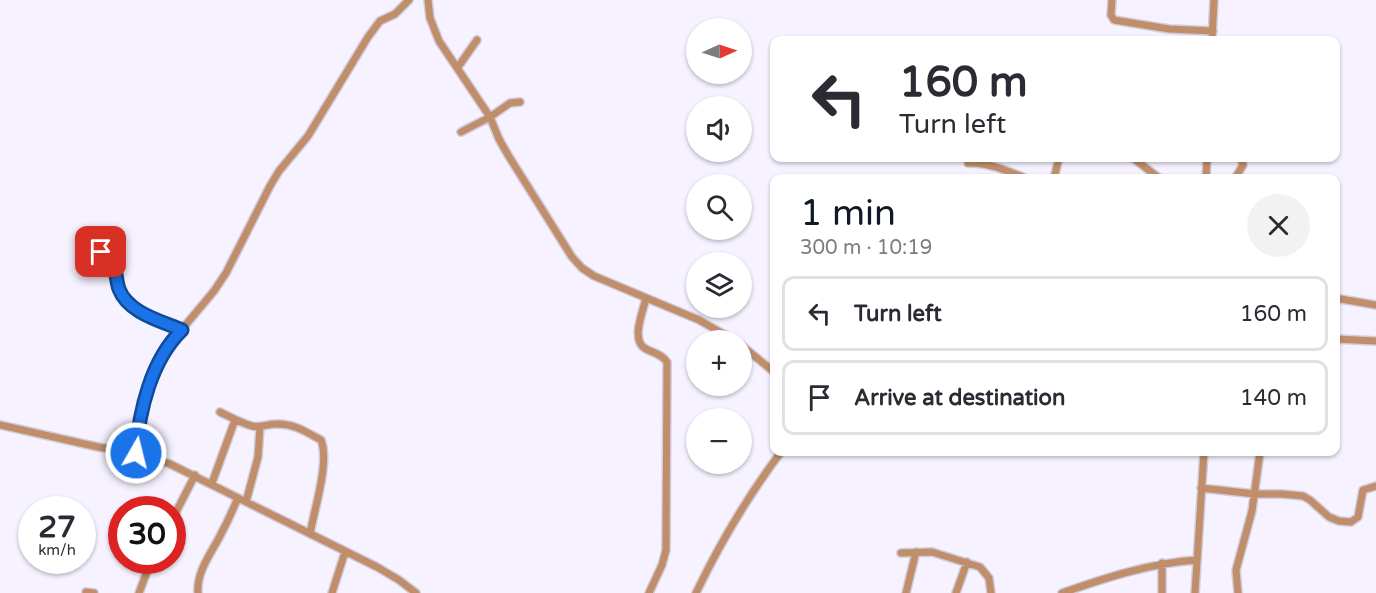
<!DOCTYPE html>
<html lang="en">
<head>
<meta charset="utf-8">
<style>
  body { margin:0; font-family:"Varela Round",sans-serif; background:#f2f2f3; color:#2b2b33; height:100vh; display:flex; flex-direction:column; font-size:22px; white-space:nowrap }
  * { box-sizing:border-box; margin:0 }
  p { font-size:20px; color:#7c7c81 }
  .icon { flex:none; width:33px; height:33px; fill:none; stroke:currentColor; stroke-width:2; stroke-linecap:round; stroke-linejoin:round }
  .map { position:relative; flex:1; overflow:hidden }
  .drawer { position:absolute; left:770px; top:174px; width:570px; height:282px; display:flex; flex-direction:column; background:#fff; border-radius:12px; box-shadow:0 2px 4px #0004 }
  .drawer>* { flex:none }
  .hud { position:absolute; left:770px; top:36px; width:570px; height:126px; border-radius:12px; box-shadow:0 2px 4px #0004; background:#fff; color:#2b2b33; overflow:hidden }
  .needle { width:39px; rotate:87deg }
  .controls { position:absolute; left:686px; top:18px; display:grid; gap:12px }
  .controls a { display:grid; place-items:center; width:66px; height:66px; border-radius:50%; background:#fff; box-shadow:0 2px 4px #0004; font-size:30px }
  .speed { position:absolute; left:18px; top:496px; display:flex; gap:12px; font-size:30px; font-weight:700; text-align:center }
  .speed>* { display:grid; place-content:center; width:78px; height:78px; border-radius:50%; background:#fff; box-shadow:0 2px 4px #0004; line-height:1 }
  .speed small { font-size:15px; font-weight:400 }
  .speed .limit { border:9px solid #d22; background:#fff; color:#111 }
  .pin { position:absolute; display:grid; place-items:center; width:51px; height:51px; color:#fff; margin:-26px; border-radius:12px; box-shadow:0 3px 9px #0006 }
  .me { position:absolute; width:66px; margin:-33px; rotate:8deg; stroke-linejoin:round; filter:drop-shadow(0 0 4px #0008) }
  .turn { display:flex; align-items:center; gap:21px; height:126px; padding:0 30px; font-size:27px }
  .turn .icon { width:78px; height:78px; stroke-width:2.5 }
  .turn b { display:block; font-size:42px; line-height:51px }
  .round { display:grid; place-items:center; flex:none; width:63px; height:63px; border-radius:32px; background:#f2f2f3 }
  .headline { display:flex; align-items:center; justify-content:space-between; height:102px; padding:0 30px }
  h1 { font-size:36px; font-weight:600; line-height:45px; color:#111827 }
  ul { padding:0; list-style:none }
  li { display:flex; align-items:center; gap:18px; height:75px; margin:0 12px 9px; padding:0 18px; border:3px solid #e1e1e2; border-radius:12px }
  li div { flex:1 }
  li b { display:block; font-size:22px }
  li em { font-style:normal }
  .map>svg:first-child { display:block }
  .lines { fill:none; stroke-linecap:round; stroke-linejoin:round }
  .street-casing { stroke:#d2cdda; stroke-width:10 }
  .street { stroke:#c18e6b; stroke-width:7 }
  .route-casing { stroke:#114b97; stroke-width:15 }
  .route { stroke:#1a73e8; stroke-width:10 }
</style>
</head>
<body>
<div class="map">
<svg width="1376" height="593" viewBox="0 0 1376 593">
  <rect width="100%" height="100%" fill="#f6f2ff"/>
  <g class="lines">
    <defs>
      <path id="street" d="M 428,0 L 430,18 L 439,41 L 490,117 L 499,139 L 508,155 L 572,257 L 582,268 L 594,276 L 699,320 L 734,340
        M 1112,0 L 1111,15 L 1114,20 L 1169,29 L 1213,31
        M 1212,40 L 1214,0
        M 458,67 L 477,40
        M 461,132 L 490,117 L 510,103 L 520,102
        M 1133,158 L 1159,178
        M 968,163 C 989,163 1006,170 1025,178
        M 1237,175 L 1243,165 L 1241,158
        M 1054,178 L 1059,158
        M 1206,178 L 1207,158
        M 95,251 L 111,257 C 117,267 115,278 119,289 C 128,313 161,321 182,330
        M 646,298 C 643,312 630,341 646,349 C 654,353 663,355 667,362 L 666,550 L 662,565 L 649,593
        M 1335,298 L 1376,305
        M 1335,339 L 1376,341
        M 741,345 L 774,372
        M 220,412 C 230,417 241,423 252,426 C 260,428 267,424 276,424 C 293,423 306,432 321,440 C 330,462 314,510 310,534
        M 0,425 L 98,447 L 136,453 L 170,464 L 377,567 L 399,580 L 416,593
        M 136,453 L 144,407 L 156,366 L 168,346 L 214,291 L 226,273 L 270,186 L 279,171 L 308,136 L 368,37 L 380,21 L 395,14 L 409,0
        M 212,483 L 235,420
        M 1201,488 L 1255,494 L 1282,494 L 1303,496 L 1310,500 L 1329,517 L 1339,521 L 1351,522 L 1358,517 L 1363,490 L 1376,486
        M 246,502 L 258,457 L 260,427
        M 172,520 L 195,475
        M 901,553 L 932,552 L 980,567 L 989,578 L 991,593
        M 86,592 L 94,593
        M 139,593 L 151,561
        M 198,593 C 196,571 213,551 222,532 C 228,521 233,509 238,498
        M 332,593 L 345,552
        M 696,593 C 720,543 748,496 781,452
        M 906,593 L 916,552
        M 956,593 L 967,562
        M 1062,593 C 1105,578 1150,563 1197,560
        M 1162,593 L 1162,563
        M 1195,593 L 1204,452
        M 1238,593 L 1236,570 L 1252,511 L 1260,452"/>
    </defs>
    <!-- street casing -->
    <use href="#street" class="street-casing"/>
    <!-- street -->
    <use href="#street" class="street"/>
  </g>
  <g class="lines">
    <defs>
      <path id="route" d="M 101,252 L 111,257 C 117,267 115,278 119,289 C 128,313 161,321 182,330 C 151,360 139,411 136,453"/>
    </defs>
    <!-- route casing -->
    <use href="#route" class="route-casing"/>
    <!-- route -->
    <use href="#route" class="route"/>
  </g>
</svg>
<div class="controls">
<a><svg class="needle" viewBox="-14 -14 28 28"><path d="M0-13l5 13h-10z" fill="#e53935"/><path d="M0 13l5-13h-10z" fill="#7c7c81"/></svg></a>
<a><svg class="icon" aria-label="sound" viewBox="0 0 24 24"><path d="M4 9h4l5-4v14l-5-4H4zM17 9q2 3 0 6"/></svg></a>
<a><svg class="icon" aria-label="search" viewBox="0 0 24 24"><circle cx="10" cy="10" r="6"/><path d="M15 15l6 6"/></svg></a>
<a><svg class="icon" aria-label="layers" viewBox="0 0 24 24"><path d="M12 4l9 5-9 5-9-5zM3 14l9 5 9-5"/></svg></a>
<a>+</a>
<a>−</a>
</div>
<div class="speed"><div>27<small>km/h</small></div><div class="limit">30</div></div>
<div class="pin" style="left:101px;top:252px;background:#d93025"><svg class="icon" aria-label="arrive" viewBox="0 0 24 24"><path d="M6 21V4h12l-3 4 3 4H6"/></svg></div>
<svg class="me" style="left:136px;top:453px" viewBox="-20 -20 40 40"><circle r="17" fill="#1a73e8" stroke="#fff" stroke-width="3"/><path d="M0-11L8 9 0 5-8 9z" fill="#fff"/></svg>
<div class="hud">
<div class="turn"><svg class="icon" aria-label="left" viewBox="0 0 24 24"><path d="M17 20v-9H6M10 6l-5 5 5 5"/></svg><div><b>160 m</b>Turn left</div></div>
</div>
<section class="drawer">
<div class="headline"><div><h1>1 min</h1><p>300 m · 10:19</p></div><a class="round"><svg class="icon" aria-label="close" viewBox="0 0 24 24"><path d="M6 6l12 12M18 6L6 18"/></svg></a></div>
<ul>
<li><svg class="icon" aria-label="left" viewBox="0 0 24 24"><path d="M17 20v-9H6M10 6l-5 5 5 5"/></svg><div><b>Turn left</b></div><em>160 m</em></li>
<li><svg class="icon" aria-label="arrive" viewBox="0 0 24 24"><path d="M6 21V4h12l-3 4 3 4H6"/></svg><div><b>Arrive at destination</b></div><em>140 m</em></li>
</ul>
</section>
</div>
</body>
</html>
